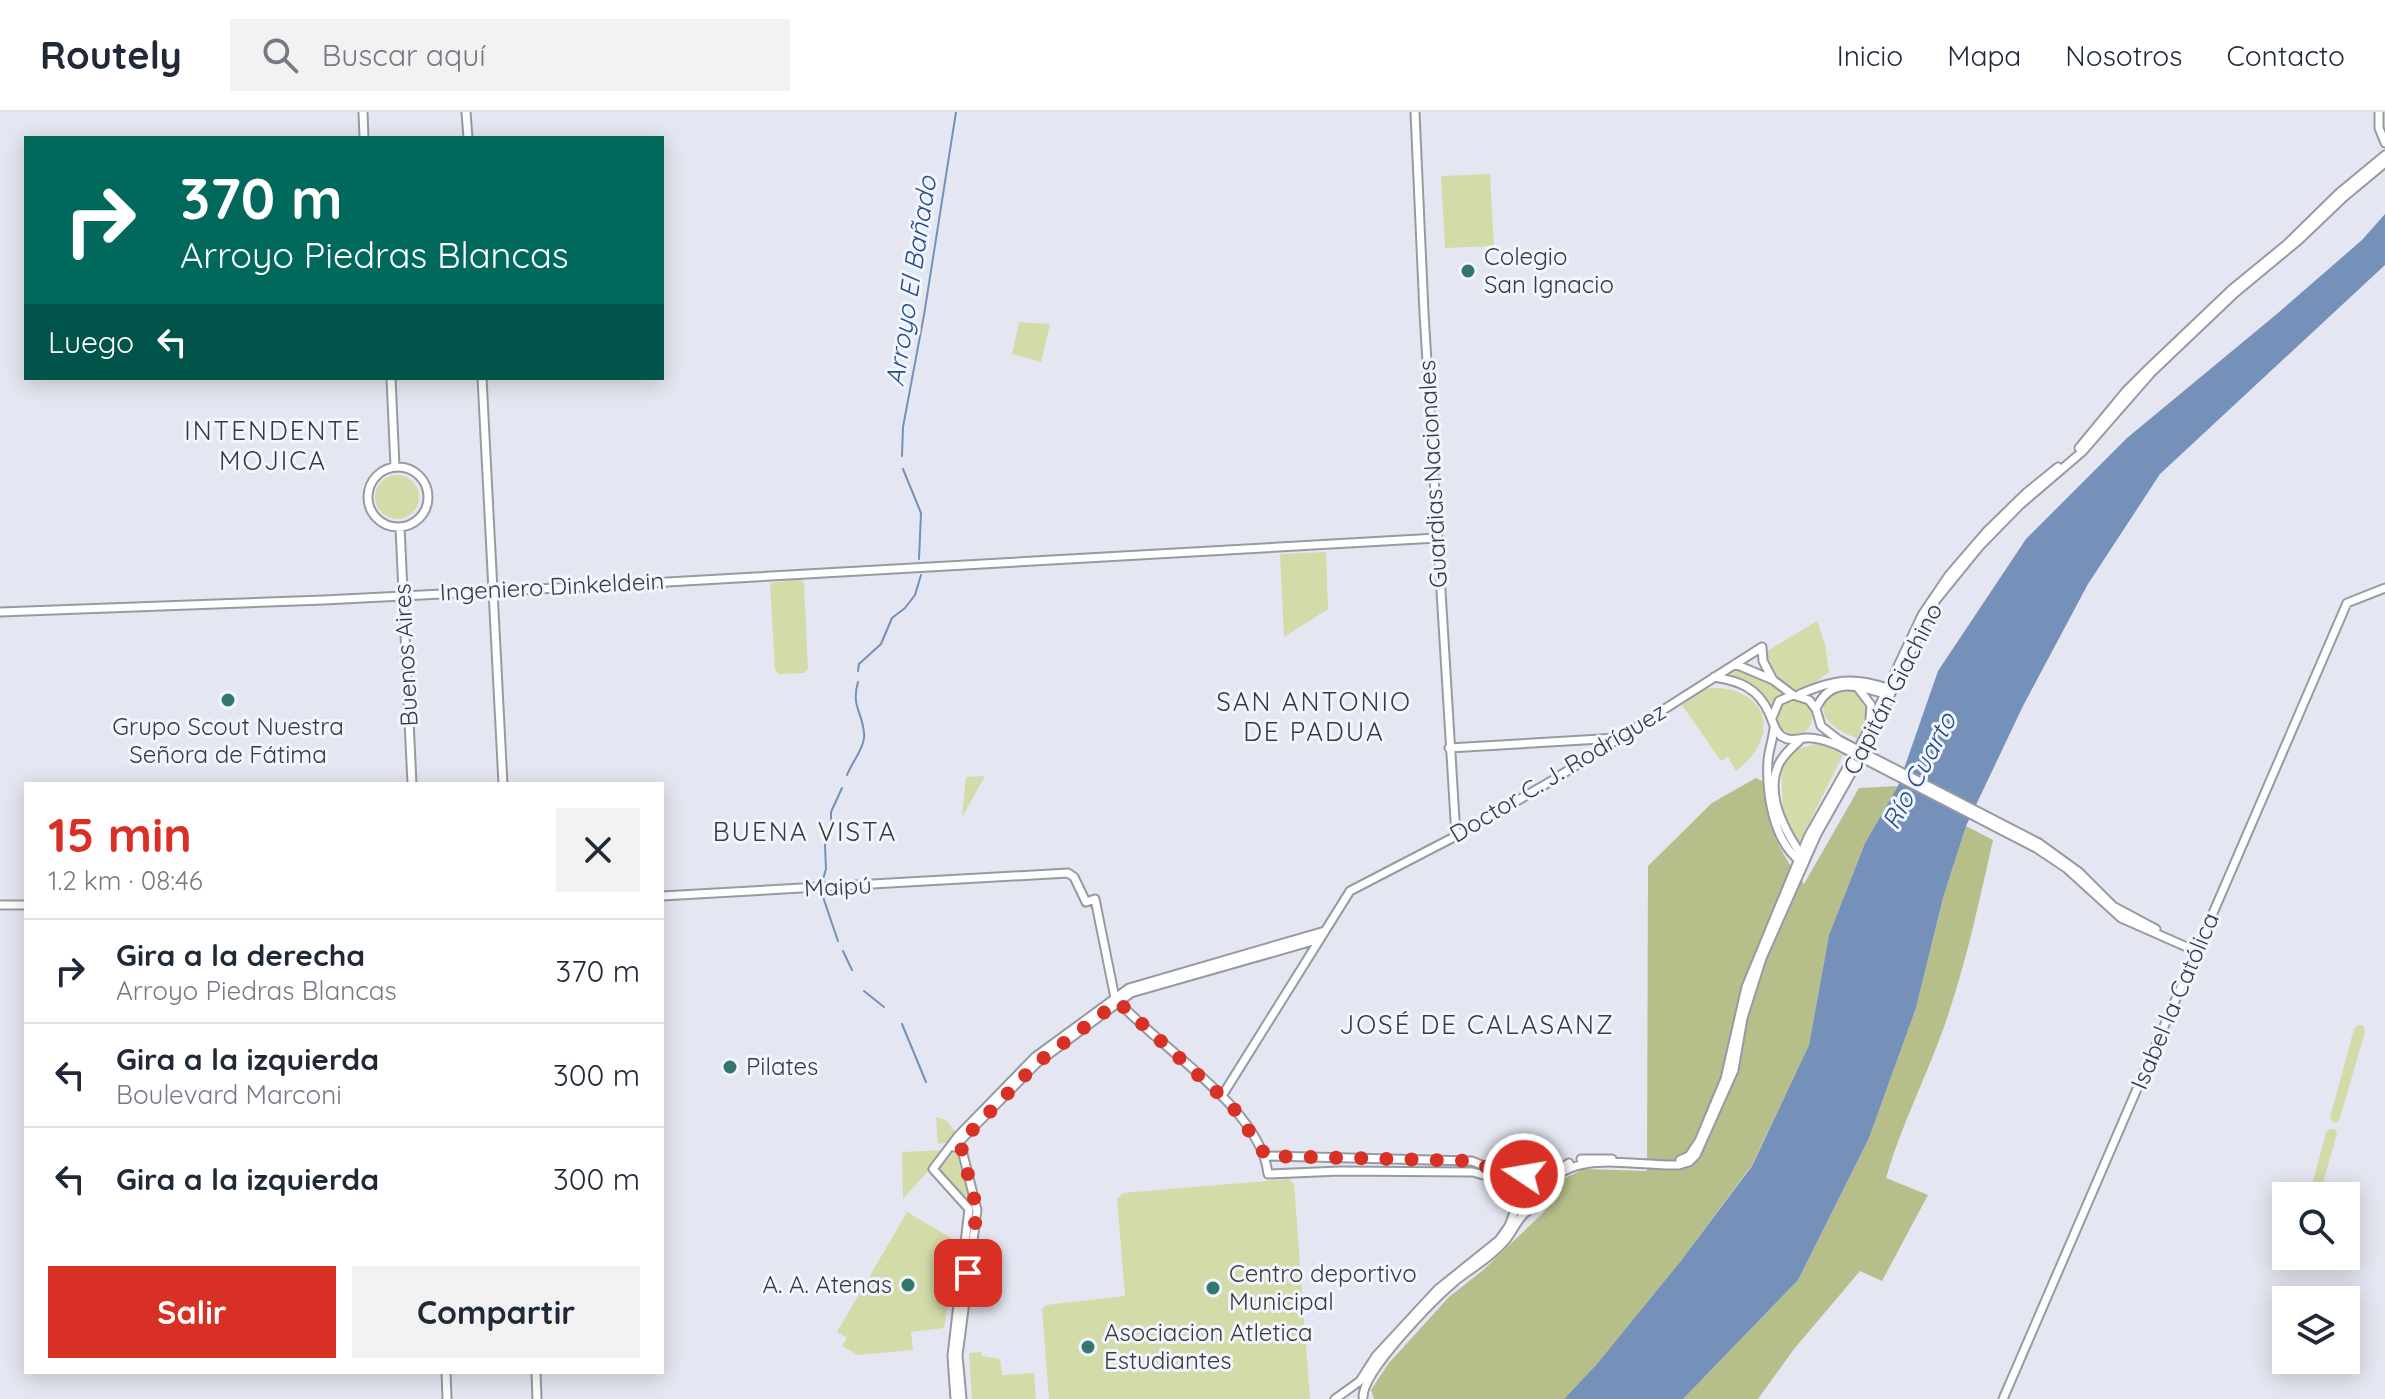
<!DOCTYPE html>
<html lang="es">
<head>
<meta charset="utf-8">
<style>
  body { margin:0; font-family:Quicksand,sans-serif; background:#f2f2f3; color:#1f2937; height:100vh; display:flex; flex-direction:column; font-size:30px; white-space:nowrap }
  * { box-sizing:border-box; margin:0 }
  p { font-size:26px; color:#747a83 }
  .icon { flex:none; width:44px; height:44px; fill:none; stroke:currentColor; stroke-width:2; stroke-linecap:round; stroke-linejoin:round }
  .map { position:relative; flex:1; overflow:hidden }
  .side { position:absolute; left:24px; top:670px; width:640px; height:592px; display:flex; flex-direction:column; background:#fff; border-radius:0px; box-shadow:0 4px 20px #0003 }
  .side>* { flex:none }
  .hud { position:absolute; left:24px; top:24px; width:640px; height:244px; border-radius:0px; box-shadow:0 4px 20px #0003; background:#00695c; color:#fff; overflow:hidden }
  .tools { position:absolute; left:2272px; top:1070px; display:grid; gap:16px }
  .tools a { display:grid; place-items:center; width:88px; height:88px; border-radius:0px; background:#fff; box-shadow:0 4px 20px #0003; font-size:40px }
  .pin { position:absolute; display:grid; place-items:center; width:68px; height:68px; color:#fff; margin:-34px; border-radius:16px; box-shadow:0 4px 12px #0006 }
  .me { position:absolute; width:88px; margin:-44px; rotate:282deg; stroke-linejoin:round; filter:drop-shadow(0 0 6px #0008) }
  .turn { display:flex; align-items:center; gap:28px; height:168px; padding:0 24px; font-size:36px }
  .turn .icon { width:104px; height:104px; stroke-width:2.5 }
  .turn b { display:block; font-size:56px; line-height:68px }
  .then { display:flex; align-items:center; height:76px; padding:0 24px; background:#0003; gap:16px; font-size:30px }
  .round { display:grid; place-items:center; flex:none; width:84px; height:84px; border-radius:0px; background:#f2f2f3 }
  .head { display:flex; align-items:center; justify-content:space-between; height:136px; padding:0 24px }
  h1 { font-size:48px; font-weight:700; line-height:60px; color:#d93025 }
  .primary-button { display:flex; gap:16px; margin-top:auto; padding:16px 24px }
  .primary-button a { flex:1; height:92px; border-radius:0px; background:#d93025; color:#fff; font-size:32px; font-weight:700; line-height:92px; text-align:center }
  .primary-button a+a { background:#f2f2f3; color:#1f2937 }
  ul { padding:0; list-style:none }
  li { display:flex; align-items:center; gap:24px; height:104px; padding:0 24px; border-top:2px solid #e0e1e3 }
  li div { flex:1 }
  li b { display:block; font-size:30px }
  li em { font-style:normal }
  header { display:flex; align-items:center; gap:48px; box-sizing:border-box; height:112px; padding:0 40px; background:#fff; border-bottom:2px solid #e0e1e3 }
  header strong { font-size:38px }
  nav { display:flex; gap:44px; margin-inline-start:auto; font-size:28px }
  .search { width:560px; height:72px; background:#f2f2f3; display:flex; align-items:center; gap:20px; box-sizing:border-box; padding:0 28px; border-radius:0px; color:#747a83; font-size:30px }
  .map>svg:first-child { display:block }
  .green { fill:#d3dba8 }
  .forest { fill:#b6be8a }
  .water { fill:#7590b9 }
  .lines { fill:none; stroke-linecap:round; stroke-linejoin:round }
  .stream { stroke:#7590b9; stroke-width:2 }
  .secondary-casing { stroke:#969aa3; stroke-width:11 }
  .secondary { stroke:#fff; stroke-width:7 }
  .secondary-bridge-casing { stroke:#969aa3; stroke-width:11; stroke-linecap:butt }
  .secondary-bridge { stroke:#fff; stroke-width:7 }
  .route { stroke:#d93025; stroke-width:14; stroke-dasharray:0 25.2 }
  .poi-dot { fill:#31776e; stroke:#f1f5fe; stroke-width:3 }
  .labels { text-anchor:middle; stroke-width:6; stroke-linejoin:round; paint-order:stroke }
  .poi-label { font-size:24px; fill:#383a3d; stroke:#f1f5fe; text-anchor:start }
  .street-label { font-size:24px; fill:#383a3d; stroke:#f1f5fe }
  .water-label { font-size:26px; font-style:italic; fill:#2a4e84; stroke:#f1f5fe }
  .neighbourhood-label { font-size:26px; letter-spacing:2px; fill:#383a3d; stroke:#f1f5fe }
</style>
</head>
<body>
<header>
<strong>Routely</strong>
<div class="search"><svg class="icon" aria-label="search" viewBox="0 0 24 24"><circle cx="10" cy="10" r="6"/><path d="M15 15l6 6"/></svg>Buscar aquí</div>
<nav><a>Inicio</a><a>Mapa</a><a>Nosotros</a><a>Contacto</a></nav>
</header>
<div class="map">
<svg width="2385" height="1287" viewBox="0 0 2385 1287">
  <rect width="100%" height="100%" fill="#e4e7f1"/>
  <!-- green -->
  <path class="green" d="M 1490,62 L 1494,134 L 1445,136 L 1441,64 Z
    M 1019,210 L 1050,212 L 1041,250 L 1012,242 Z
    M375 385a22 22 0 1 1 44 0a22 22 0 1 1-44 0Z
    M 1326,440 L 1328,497 L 1284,525 L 1280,442 Z
    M 801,467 L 804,471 L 808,557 L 804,561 L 778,562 L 775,557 L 770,471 Z
    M 1817,509 L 1825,532 L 1829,560 C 1822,565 1814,573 1806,576 C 1783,585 1769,558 1764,541 Z
    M 1735,556 L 1759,565 L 1783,580 L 1770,595 C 1758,577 1745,566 1723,563 Z
    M 1707,576 C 1720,576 1733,576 1744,583 C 1779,602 1762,641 1736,659 L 1728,645 L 1721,649 L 1682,593 Z
    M 1851,578 C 1876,589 1865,607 1858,627 C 1850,623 1841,620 1835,615 C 1811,597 1828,580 1851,578 Z
    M1778 606a17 17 0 1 1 34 0a17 17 0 1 1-34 0Z
    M 1816,632 L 1827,634 L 1843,643 L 1798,733 L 1783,698 L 1781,655 L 1797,637 Z
    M 985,664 L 962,705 L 966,665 Z
    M 2358,913 L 2363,913 L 2365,920 L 2339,1009 L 2334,1011 L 2330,1006 L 2354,917 Z
    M 936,1005 L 946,1008 L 958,1024 L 950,1030 L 938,1032 Z
    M 2329,1017 L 2335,1017 L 2337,1022 L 2319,1084 L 2309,1084 L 2326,1021 Z
    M 957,1036 L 971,1092 L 939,1057 Z
    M 947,1038 L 903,1087 L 902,1040 Z
    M 1535,1048 C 1521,1061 1507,1062 1494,1049 Z
    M 1289,1067 L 1294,1072 L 1310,1287 L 1049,1287 L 1042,1197 L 1046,1193 L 1125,1184 L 1117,1087 L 1123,1081 Z
    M 907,1100 L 958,1130 L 944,1216 L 911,1220 L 913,1238 L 858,1243 L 842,1234 L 847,1226 L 837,1220 Z
    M 981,1240 L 982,1244 L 1000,1247 L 1002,1263 L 1034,1261 L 1036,1287 L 972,1287 L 969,1241 Z"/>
  <!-- forest -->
  <path class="forest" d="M 1756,666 L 1764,670 C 1769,715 1776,736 1804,772 L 1859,676 L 1898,674 L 1865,731 L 1829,823 L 1809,933 L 1752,1053 L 1680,1150 L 1596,1253 L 1564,1287 L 1374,1287 L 1371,1278 L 1388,1252 L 1449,1185 L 1482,1159 L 1542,1102 L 1549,1094 L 1559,1069 L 1584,1057 L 1647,1059 L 1648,754 L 1712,691 Z
    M 1966,714 L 1993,728 C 1979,790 1966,852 1945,912 C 1927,964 1901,1013 1886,1066 L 1928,1083 L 1882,1169 L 1860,1159 L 1794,1237 L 1758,1287 L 1683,1287 L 1798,1168 L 1869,1026 L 1916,896 L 1943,786 Z"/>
  <!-- water -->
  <path class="water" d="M 2385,102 L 2385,153 L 2160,362 L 2088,472 L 2023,594 L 1966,714 L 1943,786 L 1916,896 L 1869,1026 L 1798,1168 L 1683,1287 L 1564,1287 L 1596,1253 L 1680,1150 L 1752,1054 L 1809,933 L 1829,823 L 1865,731 L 1898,674 L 1938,559 L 2026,427 L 2127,326 L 2278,201 L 2362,128 Z"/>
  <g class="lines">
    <!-- stream -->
    <path class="stream" d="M 902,344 L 903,315 L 924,203 L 956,0
      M 903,357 L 921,401 L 919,447
      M 858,559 L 859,552 L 881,532 L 892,506 L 905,496 L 915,483 L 921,463
      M 847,663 C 852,650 866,634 864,621 C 862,599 851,594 858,570
      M 823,767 L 826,757 L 825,733 L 831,714 L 831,700 L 842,676
      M 823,785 L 838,829
      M 843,839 L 852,858
      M 864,879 L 884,895
      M 902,912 L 926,970"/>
    <defs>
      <path id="secondary" d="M 363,0 L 364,26
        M 466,0 L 468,26
        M 1415,0 L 1424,201 L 1456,724
        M 2379,0 L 2379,16 L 2385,31
        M 391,266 L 395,355
        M 482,266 L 503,672
        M 2079,336 L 2126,279 L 2149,256 L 2232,177 L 2287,132 L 2339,81 L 2385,43
        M368 385a30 30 0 1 1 60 0a30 30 0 1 1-60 0Z
        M 400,415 L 412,672
        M 0,500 L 324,488 L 597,474 L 1437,426
        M 1735,552 L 1773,568 L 1793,583 L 1809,588 L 1816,597 L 1821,614 L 1839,628
        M 1714,565 C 1740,569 1758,576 1769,601 C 1773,609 1774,618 1781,624 C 1790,630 1796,627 1806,626 C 1816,625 1827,629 1837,633
        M 1858,576 L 1871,593 L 1870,607
        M 1800,582 C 1833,568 1852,564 1887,576
        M 1816,597 C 1830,564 1858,574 1885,582
        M 1772,606 L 1779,589 L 1793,583
        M 1774,616 C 1773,627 1769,637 1768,648 C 1766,681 1773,729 1801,750
        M 1799,629 C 1791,636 1782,644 1778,654 C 1765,685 1786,721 1803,745
        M 1449,636 L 1617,626
        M 2039,731 L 2079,760 L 2113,794 L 2156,817
        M 2036,736 L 2066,756 L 2121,806 L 2189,836 L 2197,837
        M 662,784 L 1068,761 L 1074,765 L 1086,790 L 1095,787 L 1115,886
        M 0,793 L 26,793
        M 1115,886 C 1157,935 1261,995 1268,1062 L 1340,1059 L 1473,1060 L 1490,1065 L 1508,1082
        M 1222,984 L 1350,779 L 1456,724 L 1553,668 L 1762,535 L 1763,549 L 1773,568
        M 959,1026 L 977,1098 L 958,1243 L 962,1287
        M 954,1035 L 1037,951 L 1131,881 L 1320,827
        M 1266,1044 L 1472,1049 L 1504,1062 L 1519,1063
        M 1581,1047 L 1612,1047
        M 1680,1048 L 1689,1044 L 1699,1029 L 1725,967 L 1746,875 L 1808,725 L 1864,626 L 1922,503 L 1949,463 L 1987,419 L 2026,381 L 2058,355
        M1508 1080a18 18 0 1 1 36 0a18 18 0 1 1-36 0Z
        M 1540,1068 L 1569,1051
        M 1544,1082 C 1562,1034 1638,1055 1679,1053 L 1689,1050 L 1696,1043 L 1734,958 L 1743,906 L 1762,846 L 1817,722 L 1879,612 L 1891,581 L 1936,488 L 1979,435 L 2020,393 L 2083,339 L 2152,260 L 2235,181 L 2299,128 L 2344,85 L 2385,51
        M 446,1260 L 447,1287
        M 536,1260 L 537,1287
        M 1363,1285 C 1363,1259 1432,1189 1454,1170 C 1470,1157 1489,1147 1503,1131 C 1514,1120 1516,1106 1529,1098
        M 955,1287 L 952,1244 L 969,1097 L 933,1057 L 958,1024 L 1035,945 L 1129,876 L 1325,819
        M 1335,1287 L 1360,1269 L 1376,1244 L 1438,1177 L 1499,1128 L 1509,1114 L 1516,1095
        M 2003,1287 L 2347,491 L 2385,476"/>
    </defs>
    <!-- secondary casing -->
    <use href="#secondary" class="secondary-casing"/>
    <!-- secondary -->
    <use href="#secondary" class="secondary"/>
    <defs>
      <path id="secondary-bridge" d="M 1839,628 L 2039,731
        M 1837,633 L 2036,736"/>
    </defs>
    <!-- secondary-bridge casing -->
    <use href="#secondary-bridge" class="secondary-bridge-casing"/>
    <!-- secondary-bridge -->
    <use href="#secondary-bridge" class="secondary-bridge"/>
  </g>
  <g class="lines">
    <!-- route -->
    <path class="route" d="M 968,1161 L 977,1098 L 960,1031 L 1037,951 L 1118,890 L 1232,994 L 1266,1044 L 1472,1049 L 1504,1062 L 1524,1062"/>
  </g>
  <!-- markers -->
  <g class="poi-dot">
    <circle cx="1468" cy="159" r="8"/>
    <circle cx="228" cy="588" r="8"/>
    <circle cx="730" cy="955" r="8"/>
    <circle cx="908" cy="1173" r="8"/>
    <circle cx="1213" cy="1176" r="8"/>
    <circle cx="1088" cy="1235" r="8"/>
  </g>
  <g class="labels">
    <!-- poi labels -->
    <g class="poi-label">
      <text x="1484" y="153">Colegio<tspan x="1484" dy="28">San Ignacio</tspan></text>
      <text x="228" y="623" text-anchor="middle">Grupo Scout Nuestra<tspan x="228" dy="28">Señora de Fátima</tspan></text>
      <text x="746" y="963">Pilates</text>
      <text x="1229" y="1170">Centro deportivo<tspan x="1229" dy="28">Municipal</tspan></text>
      <text x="892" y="1181" text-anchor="end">A. A. Atenas</text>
      <text x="1104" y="1229">Asociacion Atletica<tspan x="1104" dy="28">Estudiantes</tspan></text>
    </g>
    <!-- street labels -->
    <g class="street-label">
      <text transform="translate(1433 362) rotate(-93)" y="8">Guardias Nacionales</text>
      <text transform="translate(552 475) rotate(-3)" y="8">Ingeniero Dinkeldein</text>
      <text transform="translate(406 543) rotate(-93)" y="8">Buenos Aires</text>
      <text transform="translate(1893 577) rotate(-63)" y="8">Capitán Giachino</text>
      <text transform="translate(1558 661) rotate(-31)" y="8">Doctor C. J. Rodríguez</text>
      <text transform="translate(838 775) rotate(-3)" y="8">Maipú</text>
      <text transform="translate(2175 889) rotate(-67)" y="8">Isabel la Católica</text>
    </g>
    <!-- water labels -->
    <g class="water-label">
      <text transform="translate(911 169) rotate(-81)" y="9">Arroyo El Bañado</text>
      <text transform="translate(1919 659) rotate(-62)" y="9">Río Cuarto</text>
    </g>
    <!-- neighbourhood labels -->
    <g class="neighbourhood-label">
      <text x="273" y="328">INTENDENTE<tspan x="273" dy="30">MOJICA</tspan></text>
      <text x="1314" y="599">SAN ANTONIO<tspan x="1314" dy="30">DE PADUA</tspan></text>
      <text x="805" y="729">BUENA VISTA</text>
      <text x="1477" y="922">JOSÉ DE CALASANZ</text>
    </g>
  </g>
</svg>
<div class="tools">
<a><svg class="icon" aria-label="search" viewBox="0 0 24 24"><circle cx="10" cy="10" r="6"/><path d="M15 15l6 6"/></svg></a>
<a><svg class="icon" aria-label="layers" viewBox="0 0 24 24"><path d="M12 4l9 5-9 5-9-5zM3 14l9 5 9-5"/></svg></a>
</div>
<div class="pin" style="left:968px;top:1161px;background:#d93025"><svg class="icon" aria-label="arrive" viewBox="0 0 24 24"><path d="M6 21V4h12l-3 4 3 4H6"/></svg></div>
<svg class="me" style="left:1524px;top:1062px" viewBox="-20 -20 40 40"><circle r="17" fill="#d93025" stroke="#fff" stroke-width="3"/><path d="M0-11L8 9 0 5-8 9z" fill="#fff"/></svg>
<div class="hud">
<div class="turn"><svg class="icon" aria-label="right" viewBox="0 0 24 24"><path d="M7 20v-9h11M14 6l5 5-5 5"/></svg><div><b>370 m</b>Arroyo Piedras Blancas</div></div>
<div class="then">Luego<svg class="icon" aria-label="left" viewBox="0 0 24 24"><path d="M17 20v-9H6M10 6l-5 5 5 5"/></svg></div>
</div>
<section class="side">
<div class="head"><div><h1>15 min</h1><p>1.2 km · 08:46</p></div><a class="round"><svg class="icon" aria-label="close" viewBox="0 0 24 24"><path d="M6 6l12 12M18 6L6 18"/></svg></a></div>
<ul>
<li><svg class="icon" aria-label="right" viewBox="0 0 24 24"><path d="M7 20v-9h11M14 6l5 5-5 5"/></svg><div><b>Gira a la derecha</b><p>Arroyo Piedras Blancas</p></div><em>370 m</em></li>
<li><svg class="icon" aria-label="left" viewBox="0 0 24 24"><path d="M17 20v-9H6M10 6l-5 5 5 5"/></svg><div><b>Gira a la izquierda</b><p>Boulevard Marconi</p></div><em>300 m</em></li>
<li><svg class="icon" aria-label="left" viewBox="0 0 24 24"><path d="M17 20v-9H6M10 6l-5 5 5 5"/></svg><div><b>Gira a la izquierda</b></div><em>300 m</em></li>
</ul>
<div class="primary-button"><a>Salir</a><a>Compartir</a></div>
</section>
</div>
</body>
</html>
